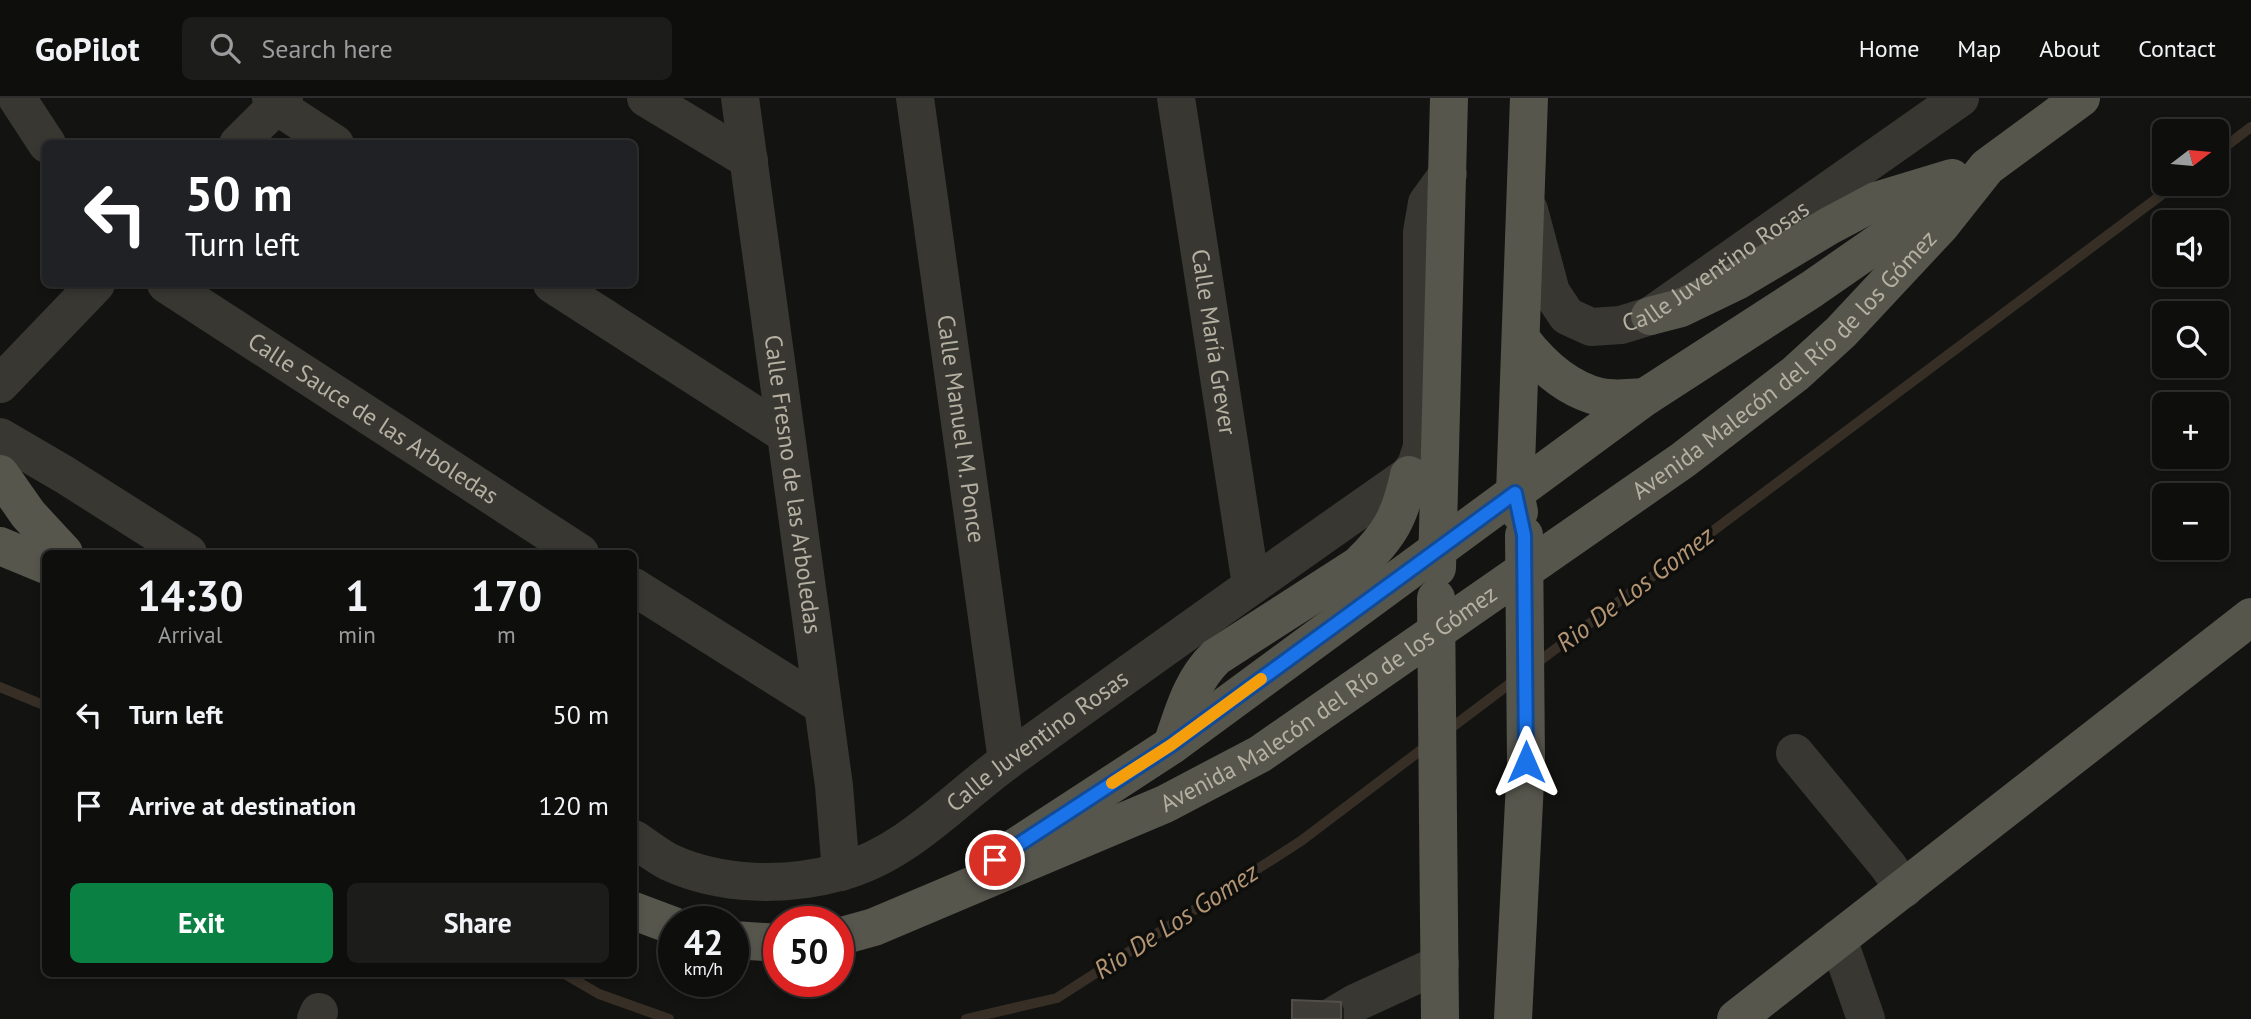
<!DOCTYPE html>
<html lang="en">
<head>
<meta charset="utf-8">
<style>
  body { margin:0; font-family:"PT Sans",sans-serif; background:#1c1c1b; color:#f1f3f6; height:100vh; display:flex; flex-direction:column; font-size:26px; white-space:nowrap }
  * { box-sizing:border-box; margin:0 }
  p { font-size:23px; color:#9b9c9d }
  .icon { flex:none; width:38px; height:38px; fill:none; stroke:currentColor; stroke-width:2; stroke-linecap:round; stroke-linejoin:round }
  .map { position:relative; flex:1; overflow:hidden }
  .drawer { position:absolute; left:42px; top:452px; width:595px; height:427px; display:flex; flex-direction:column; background:#0e0e0d; border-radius:10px; box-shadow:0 4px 10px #0003,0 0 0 2px #2e2e2e }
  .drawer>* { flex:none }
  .guide { position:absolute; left:42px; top:42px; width:595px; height:147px; border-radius:10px; box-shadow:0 4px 10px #0003,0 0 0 2px #2e2e2e; background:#202124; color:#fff; overflow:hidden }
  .needle { width:46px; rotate:74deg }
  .fabs { position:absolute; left:2152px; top:21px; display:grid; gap:14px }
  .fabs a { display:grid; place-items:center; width:77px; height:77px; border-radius:10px; background:#0e0e0d; box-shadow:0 4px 10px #0003,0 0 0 2px #2e2e2e; font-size:35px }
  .speed { position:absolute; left:658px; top:808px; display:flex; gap:14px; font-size:35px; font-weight:700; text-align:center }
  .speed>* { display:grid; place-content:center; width:91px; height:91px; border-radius:50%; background:#0e0e0d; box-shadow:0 4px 10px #0003,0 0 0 2px #2e2e2e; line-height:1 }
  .speed small { font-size:18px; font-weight:400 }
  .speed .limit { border:10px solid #d22; background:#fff; color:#111 }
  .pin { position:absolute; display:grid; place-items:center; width:60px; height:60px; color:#fff; margin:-30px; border:4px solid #fff; border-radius:50%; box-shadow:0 2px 7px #0007 }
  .me { position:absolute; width:77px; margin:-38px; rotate:0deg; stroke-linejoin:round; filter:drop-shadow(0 0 5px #0008) }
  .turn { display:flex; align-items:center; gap:24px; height:147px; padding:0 28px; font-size:32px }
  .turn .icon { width:91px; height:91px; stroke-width:2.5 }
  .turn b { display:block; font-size:49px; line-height:60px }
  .eta { display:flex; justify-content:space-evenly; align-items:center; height:119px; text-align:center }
  .eta b { font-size:42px; font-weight:700; line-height:49px }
  .button { display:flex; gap:14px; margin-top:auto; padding:14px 28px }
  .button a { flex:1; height:80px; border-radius:10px; background:#0b8043; color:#fff; font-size:28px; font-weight:700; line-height:80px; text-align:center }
  .button a+a { background:#1c1c1b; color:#f1f3f6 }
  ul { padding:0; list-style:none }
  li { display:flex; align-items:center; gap:21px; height:91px; padding:0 28px }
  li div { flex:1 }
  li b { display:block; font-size:26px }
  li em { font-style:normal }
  header { display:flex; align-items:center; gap:42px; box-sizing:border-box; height:98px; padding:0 35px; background:#0e0e0d; border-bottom:2px solid #2e2e2e }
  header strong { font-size:33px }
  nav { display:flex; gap:38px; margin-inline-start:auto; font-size:24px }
  .search { width:490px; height:63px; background:#1c1c1b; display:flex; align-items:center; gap:18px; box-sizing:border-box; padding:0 24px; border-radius:10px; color:#9b9c9d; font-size:26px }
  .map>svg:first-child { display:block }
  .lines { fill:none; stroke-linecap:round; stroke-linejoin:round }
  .stream { stroke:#372f26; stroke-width:10 }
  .minor { stroke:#383732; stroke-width:38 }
  .major { stroke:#57564d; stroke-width:38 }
  .major-bridge { stroke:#57564d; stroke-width:38 }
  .shaded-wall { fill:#1d1d1b }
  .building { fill:#3d3c37; stroke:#504e47; stroke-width:2 }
  .route-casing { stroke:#114b97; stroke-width:18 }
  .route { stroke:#1a73e8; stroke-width:12 }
  .slow { stroke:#f59e0b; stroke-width:12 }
  .labels { text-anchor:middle; stroke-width:7; stroke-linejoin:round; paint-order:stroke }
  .street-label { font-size:24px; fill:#b5b0a1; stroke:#0e0e0c }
  .water-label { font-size:26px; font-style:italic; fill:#b49574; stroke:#0e0e0c }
</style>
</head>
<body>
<header>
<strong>GoPilot</strong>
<div class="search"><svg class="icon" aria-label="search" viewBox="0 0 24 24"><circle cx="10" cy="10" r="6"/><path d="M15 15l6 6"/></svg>Search here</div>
<nav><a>Home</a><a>Map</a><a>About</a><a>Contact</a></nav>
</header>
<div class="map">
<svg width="2251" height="921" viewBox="0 0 2251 921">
  <rect width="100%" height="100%" fill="#131311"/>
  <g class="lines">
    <!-- stream -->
    <path class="stream" d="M 2217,55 L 2251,29
      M 1534,567 L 2176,86
      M 0,589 L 46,608
      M 1447,633 L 1516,581
      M 563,875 L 599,896 L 669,921
      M 966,921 L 1057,900 L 1301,743 L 1429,646"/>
    <!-- minor -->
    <g class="minor">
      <path d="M 17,0 L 47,46"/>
      <path d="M 271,0 L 277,8 L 335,46"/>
      <path d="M 646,0 L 749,62"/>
      <path id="s1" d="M 740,0 L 834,688 L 841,774"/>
      <path id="s2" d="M 915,0 L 1007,663"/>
      <path id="s3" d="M 1176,0 L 1251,487"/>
      <path d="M 238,46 L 284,0"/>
      <path id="s4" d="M 1529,112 L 1551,194 L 1567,218 L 1591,229 L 1621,227 L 1650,218 L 1960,0"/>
      <path id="s5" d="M 166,186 L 580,455"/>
      <path d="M 552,186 L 785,336"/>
      <path d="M 0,286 L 96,186"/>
      <path d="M 0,339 L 65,377 L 188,455"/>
      <path d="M 634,489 L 823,608"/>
      <path d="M 1795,655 L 1888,768 L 1904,791"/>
      <path id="s6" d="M 634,741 C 645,748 657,758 669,764 C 721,788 786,789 840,774 C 908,756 956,699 1011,660 C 1143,565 1276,470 1409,377 L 1416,367 L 1422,349 L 1422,134 L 1427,105 L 1448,76"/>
      <path d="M 1838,841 L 1866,921"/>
      <path d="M 316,921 L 319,914"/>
      <path d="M 1328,921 L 1355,905 L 1440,866"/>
    </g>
    <!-- major -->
    <g class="major">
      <path d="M 1650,218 L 1681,210 L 1737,183 L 1829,128 L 1876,103 L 1952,80"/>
      <path d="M 1521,241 C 1541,267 1567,291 1600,299 C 1615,302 1630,300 1645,299"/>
      <path d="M 0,376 L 28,416 L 64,455"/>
      <path d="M 1519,414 L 1515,395 L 1529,0"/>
      <path d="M 0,448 L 46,467"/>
      <path d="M 1437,470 L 1449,0"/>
      <path d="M 1172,647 C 1183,615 1191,583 1216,559 L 1359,467 C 1390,437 1400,419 1409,377"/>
      <path d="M 1438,721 L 1440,921"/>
      <path d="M 1008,754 L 1172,647 L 1645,299 L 1812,191 L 1943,100"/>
      <path d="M 634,813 L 674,828"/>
      <path id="s7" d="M 838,839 L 874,829 L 1165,706 L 1260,656 L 1683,362 L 1795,276 L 1841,234 L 1941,127 L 1987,69 L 2081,0"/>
      <path d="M 733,842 L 779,845"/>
      <path d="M 1513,921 L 1526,664"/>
      <path d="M 1736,921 L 2251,519"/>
    </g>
    <!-- major-bridge -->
    <path class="major-bridge" d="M 1524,437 L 1526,664
      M 1436,500 L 1438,721"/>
  </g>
  <!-- shaded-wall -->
  <path class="shaded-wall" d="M 1341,904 L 1344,911 L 1344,921 L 1341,921 Z"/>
  <!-- building -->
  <path class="building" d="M 1292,902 L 1341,904 L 1341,921 L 1292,921 Z"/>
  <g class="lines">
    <defs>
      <path id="route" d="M 995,762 L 1171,647 L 1515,395 L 1524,437 L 1526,664"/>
    </defs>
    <!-- route casing -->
    <use href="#route" class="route-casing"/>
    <!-- route -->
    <use href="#route" class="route"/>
    <!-- slow -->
    <path class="slow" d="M 1112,685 L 1171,647 L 1261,581"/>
  </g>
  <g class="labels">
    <!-- street labels -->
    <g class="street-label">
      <text dy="8" stroke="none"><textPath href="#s4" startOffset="282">Calle Juventino Rosas</textPath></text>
      <text dy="8" stroke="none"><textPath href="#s3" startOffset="247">Calle María Grever</textPath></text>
      <text dy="8" stroke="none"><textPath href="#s7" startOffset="1115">Avenida Malecón del Río de los Gómez</textPath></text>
      <text dy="8" stroke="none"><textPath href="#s5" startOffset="247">Calle Sauce de las Arboledas</textPath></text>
      <text dy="8" stroke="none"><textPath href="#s2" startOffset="334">Calle Manuel M. Ponce</textPath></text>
      <text dy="8" stroke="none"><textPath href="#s1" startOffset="390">Calle Fresno de las Arboledas</textPath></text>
      <text dy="8" stroke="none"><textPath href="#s7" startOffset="548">Avenida Malecón del Río de los Gómez</textPath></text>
      <text dy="8" stroke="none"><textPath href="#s6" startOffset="455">Calle Juventino Rosas</textPath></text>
    </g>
    <!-- water labels -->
    <g class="water-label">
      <text transform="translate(1635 491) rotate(-37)" y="9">Rio De Los Gomez</text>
      <text transform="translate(1176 823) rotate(-33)" y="9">Rio De Los Gomez</text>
    </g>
  </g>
</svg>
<div class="fabs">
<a><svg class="needle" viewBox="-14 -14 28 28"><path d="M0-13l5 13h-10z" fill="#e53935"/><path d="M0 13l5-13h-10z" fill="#9b9c9d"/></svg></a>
<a><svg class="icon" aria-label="sound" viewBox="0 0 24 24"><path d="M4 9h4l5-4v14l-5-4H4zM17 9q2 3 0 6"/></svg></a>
<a><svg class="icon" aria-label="search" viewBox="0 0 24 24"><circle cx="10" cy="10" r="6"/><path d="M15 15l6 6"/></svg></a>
<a>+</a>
<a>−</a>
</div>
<div class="speed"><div>42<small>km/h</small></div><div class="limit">50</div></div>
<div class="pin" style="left:995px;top:762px;background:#d93025"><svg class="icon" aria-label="arrive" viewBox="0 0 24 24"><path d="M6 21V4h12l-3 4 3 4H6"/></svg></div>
<svg class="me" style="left:1526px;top:664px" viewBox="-20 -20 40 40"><path d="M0-17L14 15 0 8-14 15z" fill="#1a73e8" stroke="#fff" stroke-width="4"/></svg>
<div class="guide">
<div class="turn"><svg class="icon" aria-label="left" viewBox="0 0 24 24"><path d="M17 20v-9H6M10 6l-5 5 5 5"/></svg><div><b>50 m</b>Turn left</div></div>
</div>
<section class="drawer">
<div class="eta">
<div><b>14:30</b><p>Arrival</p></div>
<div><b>1</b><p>min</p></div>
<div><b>170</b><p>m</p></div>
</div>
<ul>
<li><svg class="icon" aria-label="left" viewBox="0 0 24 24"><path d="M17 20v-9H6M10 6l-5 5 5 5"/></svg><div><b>Turn left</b></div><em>50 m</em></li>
<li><svg class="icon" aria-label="arrive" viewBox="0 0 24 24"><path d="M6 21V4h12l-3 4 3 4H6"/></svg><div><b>Arrive at destination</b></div><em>120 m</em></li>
</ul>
<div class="button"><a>Exit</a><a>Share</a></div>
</section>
</div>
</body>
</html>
